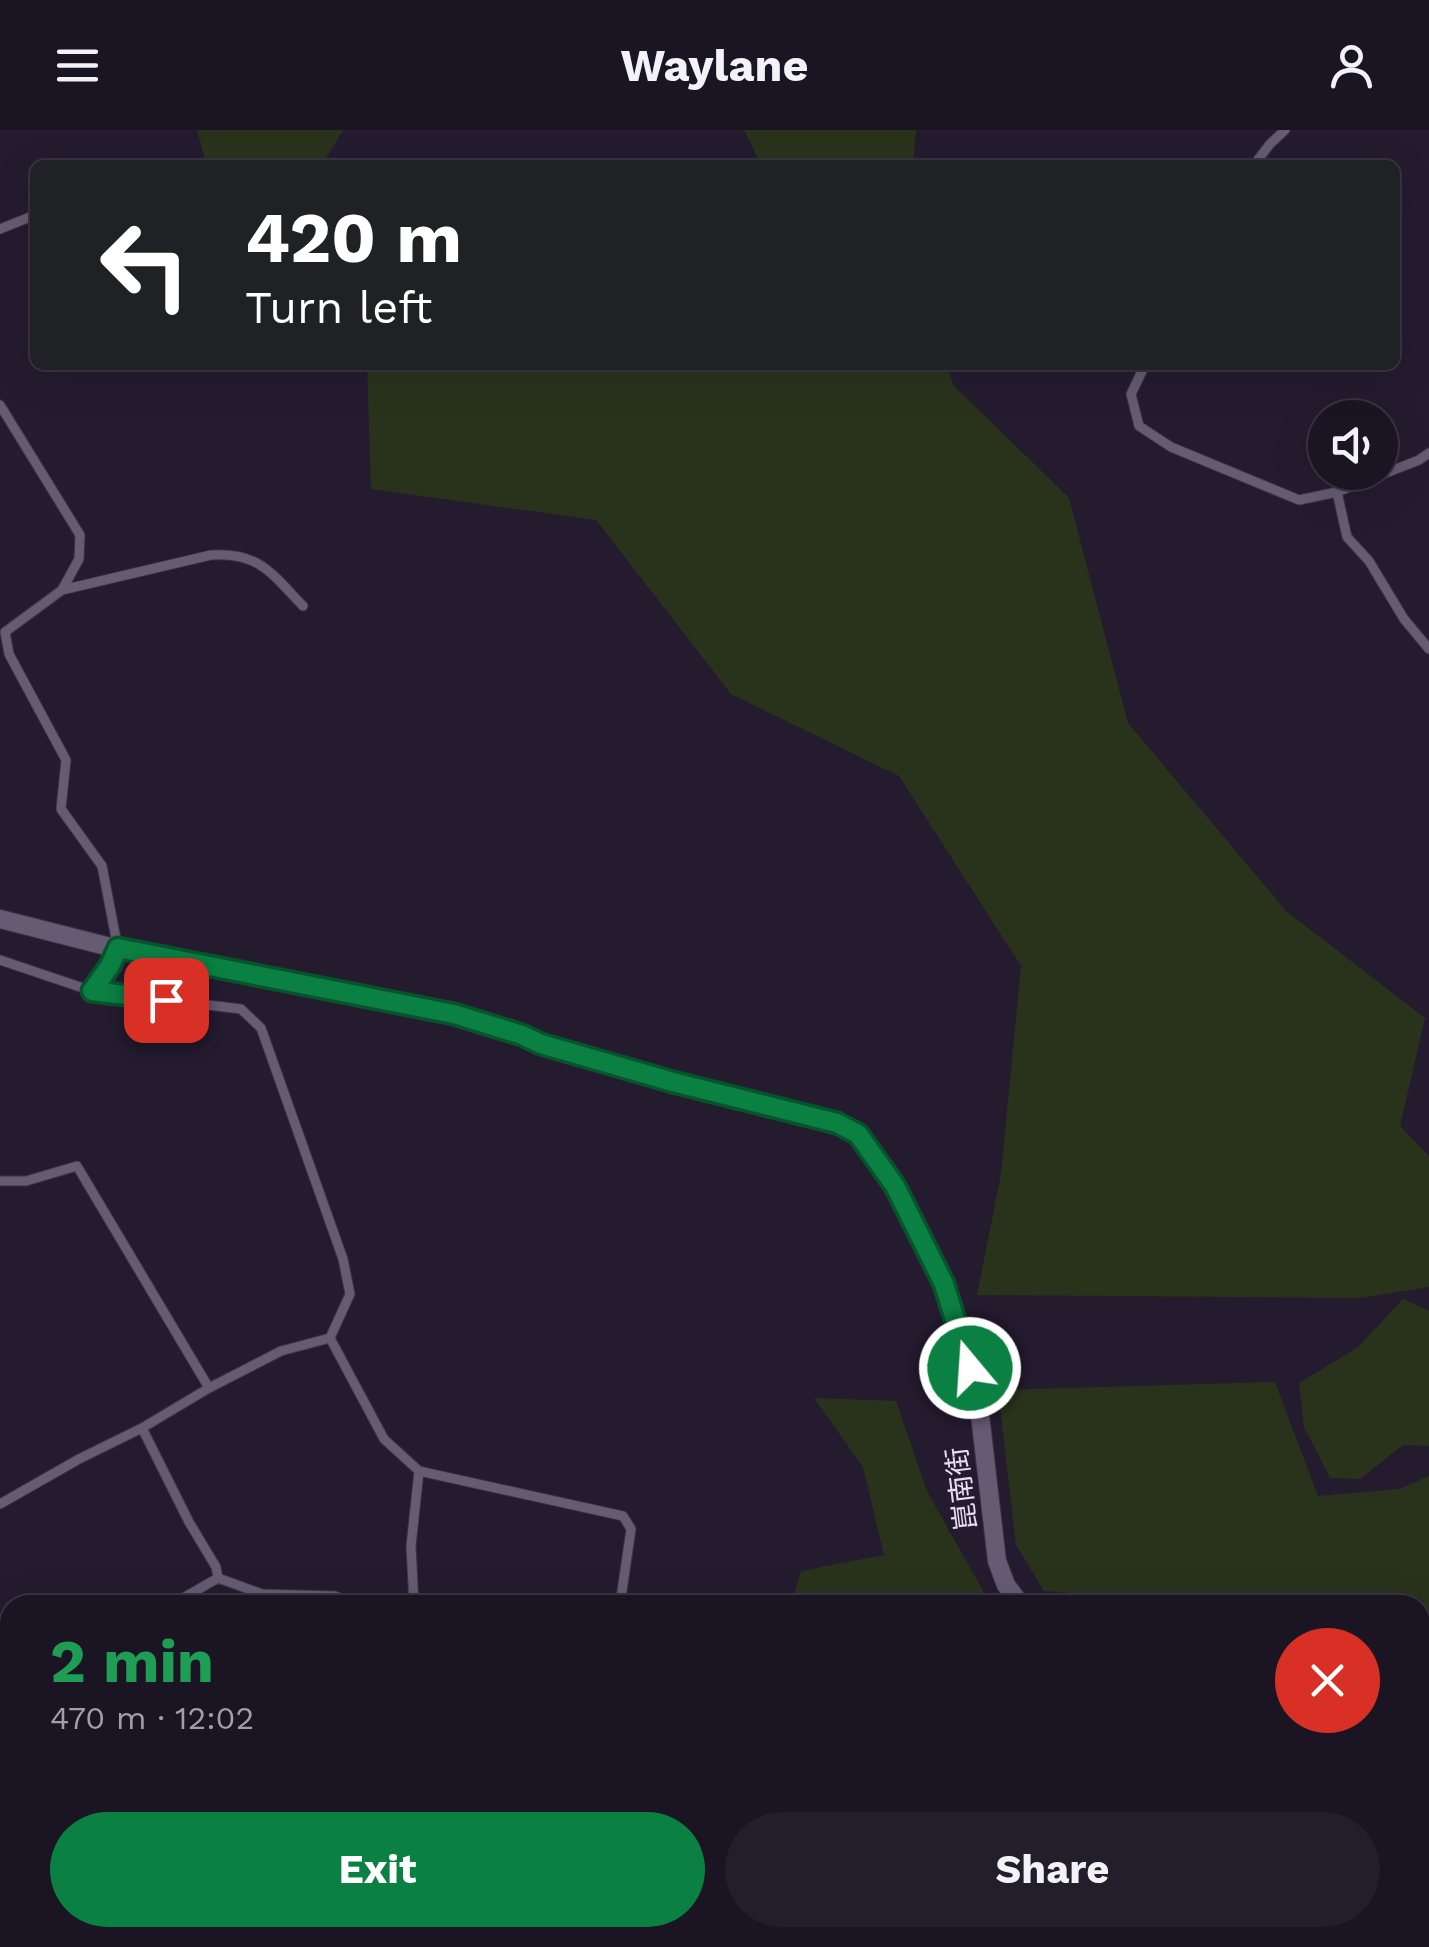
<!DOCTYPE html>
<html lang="en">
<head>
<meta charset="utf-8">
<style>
  body { margin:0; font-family:"Work Sans","Noto Sans TC",sans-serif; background:#241d2b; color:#f1f3f6; height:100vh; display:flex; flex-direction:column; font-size:38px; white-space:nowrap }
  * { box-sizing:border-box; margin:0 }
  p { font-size:32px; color:#a09ea6 }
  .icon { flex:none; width:55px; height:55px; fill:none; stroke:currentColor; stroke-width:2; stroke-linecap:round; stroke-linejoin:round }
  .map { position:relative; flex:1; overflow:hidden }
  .side { position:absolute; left:0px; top:1465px; width:1430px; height:352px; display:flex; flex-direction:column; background:#1b1423; border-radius:30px 30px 0 0; box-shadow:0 10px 40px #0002,0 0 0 2px #393341 }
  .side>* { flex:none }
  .top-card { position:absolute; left:30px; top:30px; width:1370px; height:210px; border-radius:15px; box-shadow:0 10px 40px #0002,0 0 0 2px #393341; background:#202124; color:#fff; overflow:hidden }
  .fabs { position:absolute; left:1308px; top:270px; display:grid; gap:20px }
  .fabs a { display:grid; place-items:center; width:90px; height:90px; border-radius:50%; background:#1b1423; box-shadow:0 10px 40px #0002,0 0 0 2px #393341; font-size:50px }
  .pin { position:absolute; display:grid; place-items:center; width:85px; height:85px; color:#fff; margin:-42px; border-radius:20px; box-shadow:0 5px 15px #0006 }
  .me { position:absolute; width:110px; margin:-55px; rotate:342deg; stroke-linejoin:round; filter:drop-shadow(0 0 8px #0008) }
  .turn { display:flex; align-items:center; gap:35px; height:210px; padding:0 50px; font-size:45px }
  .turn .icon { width:130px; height:130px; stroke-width:2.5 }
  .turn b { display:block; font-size:70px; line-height:85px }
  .round { display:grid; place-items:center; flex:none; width:105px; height:105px; border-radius:52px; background:#241d2b }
  .overview { display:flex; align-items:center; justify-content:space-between; height:170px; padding:0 50px }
  h1 { font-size:60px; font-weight:700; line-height:75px; color:#1e9e55 }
  .action { display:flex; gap:20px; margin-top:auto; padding:20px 50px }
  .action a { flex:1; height:115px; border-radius:60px; background:#0b8043; color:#fff; font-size:40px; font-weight:700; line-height:115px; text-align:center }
  .action a+a { background:#241d2b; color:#f1f3f6 }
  header { display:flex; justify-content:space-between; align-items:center; height:130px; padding:0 50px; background:#1b1423; font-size:45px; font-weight:700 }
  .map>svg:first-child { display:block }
  .green { fill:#29331c }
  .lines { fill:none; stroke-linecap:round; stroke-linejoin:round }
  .river { stroke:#63724f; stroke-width:30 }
  .service-casing { stroke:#3d3546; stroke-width:11 }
  .minor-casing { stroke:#3d3546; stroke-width:20 }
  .service { stroke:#655b73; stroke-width:9 }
  .minor { stroke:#655b73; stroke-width:18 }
  .route-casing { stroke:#07532c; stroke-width:25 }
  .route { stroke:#0b8043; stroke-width:18 }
  .labels { text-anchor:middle; stroke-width:10; stroke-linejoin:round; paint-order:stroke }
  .street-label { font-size:28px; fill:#e5dfee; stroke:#241b2f }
</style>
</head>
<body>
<header><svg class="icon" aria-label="menu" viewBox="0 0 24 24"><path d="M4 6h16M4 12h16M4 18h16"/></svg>Waylane<svg class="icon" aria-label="person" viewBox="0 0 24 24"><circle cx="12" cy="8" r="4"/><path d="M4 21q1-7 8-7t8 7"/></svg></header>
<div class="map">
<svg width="1429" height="1817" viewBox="0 0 1429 1817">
  <rect width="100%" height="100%" fill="#241b2f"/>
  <!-- green -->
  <path class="green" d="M 197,0 L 343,0 L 322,35 L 215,35 L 205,30 Z
    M 744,0 L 916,0 L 913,35 L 761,35 Z
    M 367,235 L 948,235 L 953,255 L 1069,368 L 1128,593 L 1286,781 L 1425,888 L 1400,996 L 1429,1026 L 1429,1157 L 1360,1168 L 977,1165 L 1001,1044 L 1021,836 L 899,646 L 731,564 L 596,390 L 371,359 Z
    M 1403,1169 L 1429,1181 L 1429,1316 L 1403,1315 L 1360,1349 L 1330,1348 L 1304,1297 L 1299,1253 L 1357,1218 Z
    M 1275,1252 L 1318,1366 L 1399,1359 L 1429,1346 L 1429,1520 L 1420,1535 L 1420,1475 L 1222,1475 L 1044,1461 L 1016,1415 L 998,1260 Z
    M 814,1268 L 896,1271 L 927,1361 L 991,1475 L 791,1475 L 801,1441 L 884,1425 L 863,1337 Z
    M 1420,1710 L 1429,1718 L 1429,1817 L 1371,1817 L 1372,1808 L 1420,1808 L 1420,1770 L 1426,1765 L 1420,1760 Z"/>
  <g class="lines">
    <!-- river -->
    <path class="river" d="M 159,1817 L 168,1808
      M 326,1817 L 326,1808"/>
    <defs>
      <path id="service" d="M 1254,35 L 1270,14 L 1285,0
        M 0,99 L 35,85
        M 1145,235 L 1131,264 L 1139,296 L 1171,317 L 1299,370 L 1337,362 L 1419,330 L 1429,323
        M 0,275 L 80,405 L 79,429 L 62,460 L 5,502 L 9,524 L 66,630 L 61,679 L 102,736 L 118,819 L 111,836 L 92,861 L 241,879 L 261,898 L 343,1129 L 350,1164 L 330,1208 L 281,1221 L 209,1258 L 142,1298 L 79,1329 L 0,1374
        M 1337,362 L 1347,407 L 1369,431 L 1404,489 L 1429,519
        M 62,460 L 211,425 C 260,422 272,444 303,476
        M 0,830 L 92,861
        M 0,1051 L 26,1051 L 77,1036 L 209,1258
        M 330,1208 L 384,1309 L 419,1341 L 623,1386 L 631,1399 L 620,1475
        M 142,1298 L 189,1392 L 216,1437 L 218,1448
        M 171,1475 L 218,1448 L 262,1464 L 335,1466 L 358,1475
        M 414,1475 L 411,1416 L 419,1341
        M 0,1533 L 10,1535"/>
      <path id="minor" d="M 0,789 L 118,819 L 382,868 L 454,884 L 522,905 L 541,914 L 673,952 L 837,993 L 859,1004 L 882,1036 L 895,1057 L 943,1155 L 970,1238 L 980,1285 L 997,1431 L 1006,1455 L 1021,1475
        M 1420,1661 L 1429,1667
        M 374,1808 L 375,1817
        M 133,1817 L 143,1808"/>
    </defs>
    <!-- service casing -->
    <use href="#service" class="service-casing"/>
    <!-- minor casing -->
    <use href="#minor" class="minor-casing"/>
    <!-- service -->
    <use href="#service" class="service"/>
    <!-- minor -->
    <use href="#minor" class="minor"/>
  </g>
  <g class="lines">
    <defs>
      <path id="route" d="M 166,870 L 92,861 L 110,836 L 118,818 L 454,884 L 522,905 L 541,914 L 673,952 L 837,993 L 858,1004 L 895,1056 L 944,1154 L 970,1238"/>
    </defs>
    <!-- route casing -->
    <use href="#route" class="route-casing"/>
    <!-- route -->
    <use href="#route" class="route"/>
  </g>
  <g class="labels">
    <!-- street labels -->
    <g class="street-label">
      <text transform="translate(961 1359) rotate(-97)" y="10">崑南街</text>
    </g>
  </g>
</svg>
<div class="fabs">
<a><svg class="icon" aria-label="sound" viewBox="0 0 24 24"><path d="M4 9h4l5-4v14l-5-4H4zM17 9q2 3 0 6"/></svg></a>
</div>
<div class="pin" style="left:166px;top:870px;background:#d93025"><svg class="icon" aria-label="arrive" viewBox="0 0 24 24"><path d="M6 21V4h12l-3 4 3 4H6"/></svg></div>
<svg class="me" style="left:970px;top:1238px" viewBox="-20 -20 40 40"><circle r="17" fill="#0b8043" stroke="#fff" stroke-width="3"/><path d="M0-11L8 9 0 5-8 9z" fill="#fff"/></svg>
<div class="top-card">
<div class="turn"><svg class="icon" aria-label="left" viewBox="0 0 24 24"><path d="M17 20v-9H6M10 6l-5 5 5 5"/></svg><div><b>420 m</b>Turn left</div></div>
</div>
<section class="side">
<div class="overview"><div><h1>2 min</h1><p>470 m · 12:02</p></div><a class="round" style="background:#d93025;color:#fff"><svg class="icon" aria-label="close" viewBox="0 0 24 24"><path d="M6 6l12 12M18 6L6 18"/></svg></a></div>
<div class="action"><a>Exit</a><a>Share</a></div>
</section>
</div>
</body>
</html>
